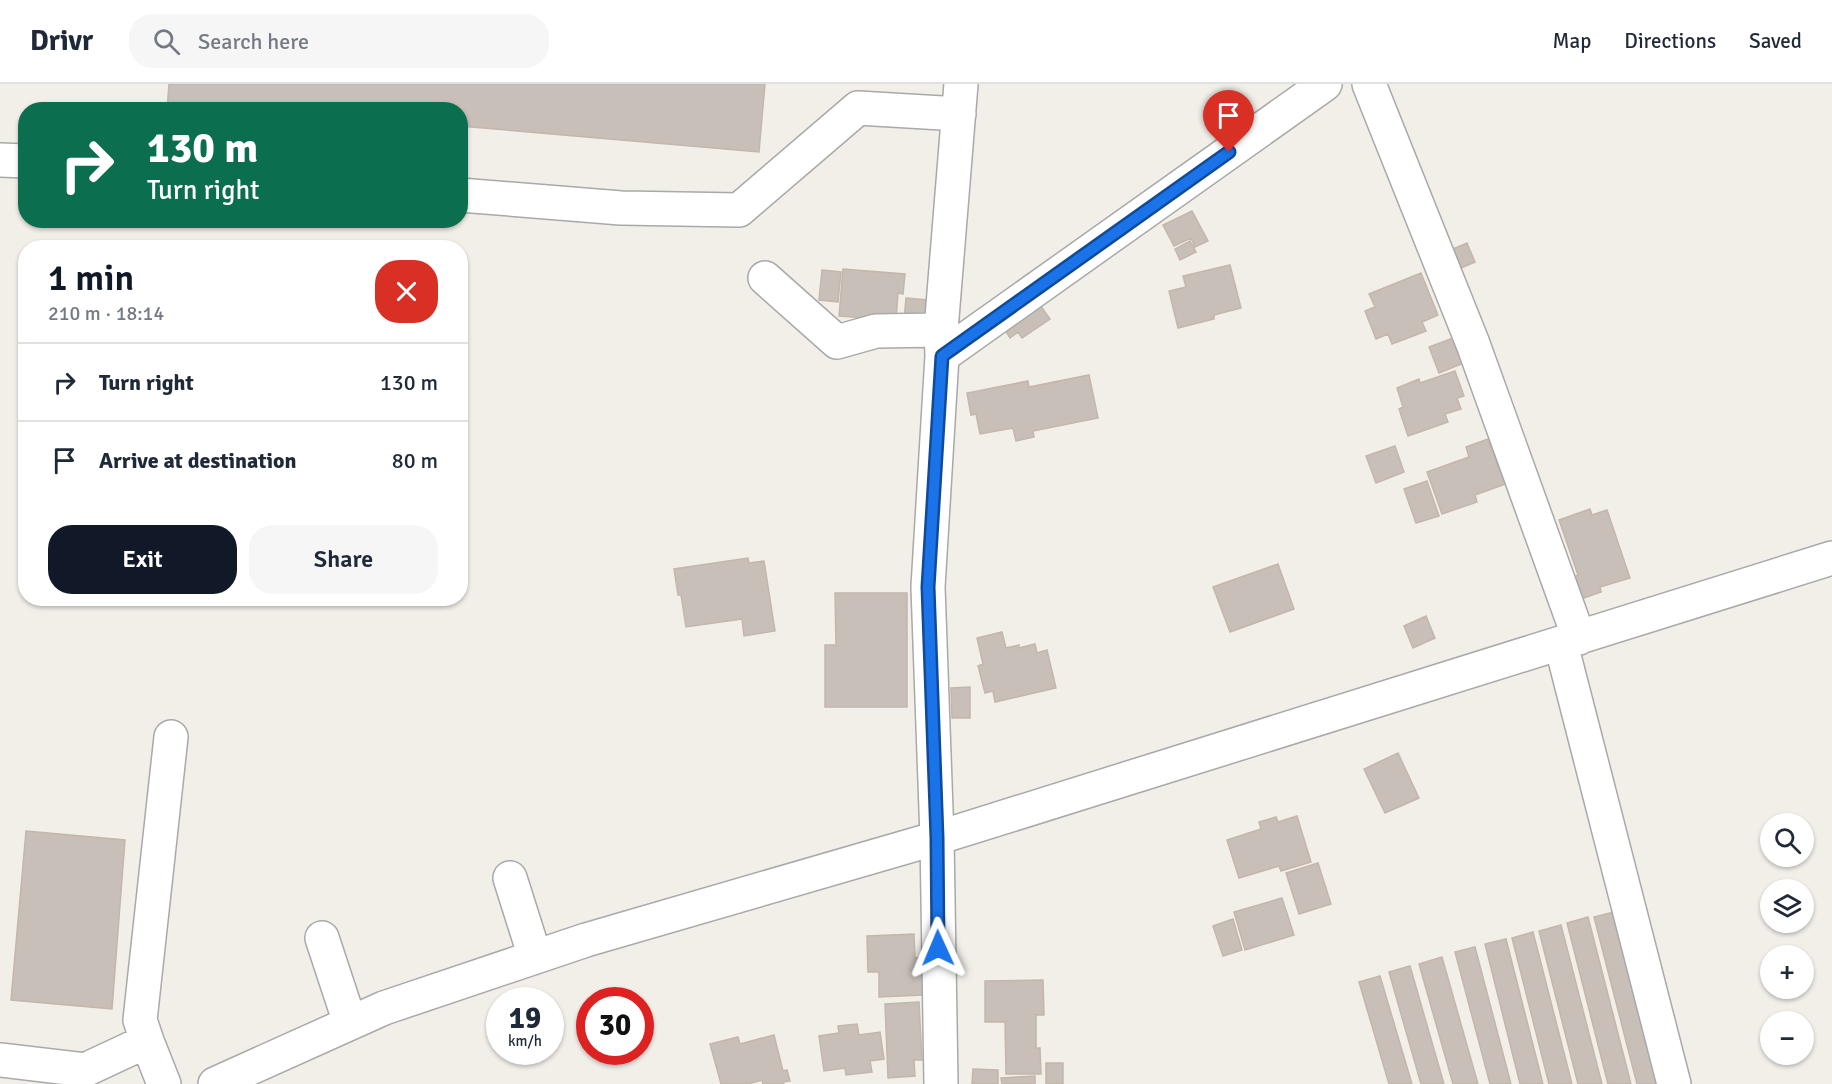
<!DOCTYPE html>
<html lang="en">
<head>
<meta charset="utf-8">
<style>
  body { margin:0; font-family:Signika,sans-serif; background:#f6f6f7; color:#1f2937; height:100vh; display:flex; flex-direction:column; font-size:22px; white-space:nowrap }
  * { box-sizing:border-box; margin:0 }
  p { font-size:20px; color:#747a83 }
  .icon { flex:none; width:33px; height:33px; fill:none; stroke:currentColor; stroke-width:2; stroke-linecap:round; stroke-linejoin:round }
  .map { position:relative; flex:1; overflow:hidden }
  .panel { position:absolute; left:18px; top:156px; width:450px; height:366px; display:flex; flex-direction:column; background:#fff; border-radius:24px; box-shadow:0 2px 4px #0004 }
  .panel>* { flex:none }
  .guide { position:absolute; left:18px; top:18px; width:450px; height:126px; border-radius:24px; box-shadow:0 2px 4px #0004; background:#0b6e4f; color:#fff; overflow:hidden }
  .controls { position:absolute; left:1760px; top:729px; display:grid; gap:12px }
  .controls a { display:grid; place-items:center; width:54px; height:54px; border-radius:50%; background:#fff; box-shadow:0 2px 4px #0004; font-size:30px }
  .speed { position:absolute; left:486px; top:903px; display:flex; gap:12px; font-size:30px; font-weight:700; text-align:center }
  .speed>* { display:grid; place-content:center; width:78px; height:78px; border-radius:50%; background:#fff; box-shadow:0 2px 4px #0004; line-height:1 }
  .speed small { font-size:15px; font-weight:400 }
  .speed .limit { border:9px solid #d22; background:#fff; color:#111 }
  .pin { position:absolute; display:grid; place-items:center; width:51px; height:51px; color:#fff; margin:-62px -26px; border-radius:50% 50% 50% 0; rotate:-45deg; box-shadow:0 0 6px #0007 }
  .pin .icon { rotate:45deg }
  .me { position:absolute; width:66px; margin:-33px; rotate:359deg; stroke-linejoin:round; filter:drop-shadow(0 0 4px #0008) }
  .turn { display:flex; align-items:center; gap:21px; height:126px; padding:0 30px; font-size:27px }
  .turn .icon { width:78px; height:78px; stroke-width:2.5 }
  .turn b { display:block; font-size:42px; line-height:51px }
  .round { display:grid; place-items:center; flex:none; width:63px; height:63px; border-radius:24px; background:#f6f6f7 }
  .head { display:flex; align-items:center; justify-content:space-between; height:102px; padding:0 30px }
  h1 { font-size:36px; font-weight:600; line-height:45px; color:#111827 }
  .cta { display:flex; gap:12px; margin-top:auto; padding:12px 30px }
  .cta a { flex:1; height:69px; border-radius:24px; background:#111827; color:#fff; font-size:24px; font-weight:600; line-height:69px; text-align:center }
  .cta a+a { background:#f6f6f7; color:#1f2937 }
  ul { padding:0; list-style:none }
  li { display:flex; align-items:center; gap:18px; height:78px; padding:0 30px; border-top:2px solid #e0e1e3 }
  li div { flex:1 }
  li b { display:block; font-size:22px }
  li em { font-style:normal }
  header { display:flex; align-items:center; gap:36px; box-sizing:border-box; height:84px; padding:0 30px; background:#fff; border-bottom:2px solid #e0e1e3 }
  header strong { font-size:28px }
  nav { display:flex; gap:33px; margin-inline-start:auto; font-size:21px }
  .search { width:420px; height:54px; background:#f6f6f7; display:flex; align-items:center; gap:15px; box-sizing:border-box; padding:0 21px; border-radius:24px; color:#747a83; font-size:22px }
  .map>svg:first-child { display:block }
  .building { fill:#c7bfb8; stroke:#c4b6ab; stroke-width:1.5 }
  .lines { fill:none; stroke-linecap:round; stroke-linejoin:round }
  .minor-casing { stroke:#a9a9a9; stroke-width:36 }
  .minor { stroke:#fff; stroke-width:33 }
  .route-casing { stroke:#114b97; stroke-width:15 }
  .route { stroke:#1a73e8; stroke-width:10 }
</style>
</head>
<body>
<header>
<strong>Drivr</strong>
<div class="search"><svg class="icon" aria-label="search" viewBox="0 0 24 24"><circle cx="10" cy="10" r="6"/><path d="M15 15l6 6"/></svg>Search here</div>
<nav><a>Map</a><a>Directions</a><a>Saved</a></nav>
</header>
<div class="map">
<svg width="1832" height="1000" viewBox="0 0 1832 1000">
  <rect width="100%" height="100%" fill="#f2efe9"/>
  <!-- building -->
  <path class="building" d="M 169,0 L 765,0 L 759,68 L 460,42 L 460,26 L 167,26 Z
    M 1192,127 L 1208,157 L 1195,163 L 1191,154 L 1174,162 L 1163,141 Z
    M 1190,157 L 1196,168 L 1180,176 L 1175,165 Z
    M 1467,159 L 1475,178 L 1454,187 L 1446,168 Z
    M 1230,181 L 1241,224 L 1214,231 L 1214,235 L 1178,244 L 1169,207 L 1186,203 L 1183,192 Z
    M 843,185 L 905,190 L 903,210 L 898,209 L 896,236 L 839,232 Z
    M 822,186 L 841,188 L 838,218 L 819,216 Z
    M 1421,189 L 1438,231 L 1422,238 L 1426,247 L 1392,260 L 1388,250 L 1376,255 L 1365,227 L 1375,223 L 1369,210 Z
    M 906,214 L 927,216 L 925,238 L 904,236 Z
    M 1040,221 L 1050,235 L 1022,254 L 1018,248 L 1010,254 L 1005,246 Z
    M 1456,253 L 1466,278 L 1439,289 L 1429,263 Z
    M 1455,287 L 1464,312 L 1457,314 L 1461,325 L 1445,330 L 1448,338 L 1408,352 L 1399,325 L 1403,323 L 1397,304 L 1419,295 L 1420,299 Z
    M 1089,291 L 1098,334 L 1033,347 L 1034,353 L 1016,357 L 1013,344 L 980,350 L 976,330 L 971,331 L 967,309 L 1028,297 L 1029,303 Z
    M 1488,355 L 1500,387 L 1507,385 L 1511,398 L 1475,411 L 1477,418 L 1442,430 L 1427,388 L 1469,373 L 1466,363 Z
    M 1395,362 L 1404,388 L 1376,399 L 1366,372 Z
    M 1427,397 L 1439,432 L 1416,439 L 1404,405 Z
    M 1590,425 L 1592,431 L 1607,426 L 1630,494 L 1600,503 L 1601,508 L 1581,515 L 1573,493 L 1578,491 L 1559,436 Z
    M 748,474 L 749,479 L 764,477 L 775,547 L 744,552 L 742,535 L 686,543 L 681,511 L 678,511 L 674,485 Z
    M 1278,480 L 1294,525 L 1230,548 L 1213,503 Z
    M 835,509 L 907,509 L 907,623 L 825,623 L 825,561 L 836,561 Z
    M 1426,532 L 1435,554 L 1413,564 L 1404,542 Z
    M 1002,548 L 1006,564 L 1019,561 L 1019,564 L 1035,560 L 1037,569 L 1047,566 L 1056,604 L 995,618 L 993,607 L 985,609 L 978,582 L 983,580 L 977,554 Z
    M 970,603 L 970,634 L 952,634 L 951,604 Z
    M 1398,669 L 1419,714 L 1385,729 L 1364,685 Z
    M 1297,732 L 1311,778 L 1281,787 L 1279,782 L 1239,794 L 1227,756 L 1261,745 L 1259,738 L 1276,733 L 1278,738 Z
    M 26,747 L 125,756 L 112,925 L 11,916 Z
    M 1318,779 L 1331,820 L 1299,830 L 1286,789 Z
    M 1282,814 L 1294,851 L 1245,866 L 1234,828 Z
    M 1614,828 L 1659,1000 L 1637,1000 L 1594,833 Z
    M 1588,833 L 1631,1000 L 1608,1000 L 1567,839 Z
    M 1233,835 L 1242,866 L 1223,872 L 1213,842 Z
    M 1561,841 L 1602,1000 L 1578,1000 L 1539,847 Z
    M 1533,848 L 1572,1000 L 1549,1000 L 1512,854 Z
    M 914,850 L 915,874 L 922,873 L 923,911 L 879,913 L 879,888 L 868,888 L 867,852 Z
    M 1506,855 L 1543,1000 L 1520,1000 L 1485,860 Z
    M 1475,863 L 1511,1000 L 1490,1000 L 1455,868 Z
    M 1442,873 L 1478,1000 L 1453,1000 L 1419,880 Z
    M 1410,882 L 1444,1000 L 1421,1000 L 1389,888 Z
    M 1380,892 L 1412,1000 L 1389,1000 L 1359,898 Z
    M 1043,896 L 1044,931 L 1036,931 L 1036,964 L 1040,964 L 1041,990 L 1006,990 L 1005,938 L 985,938 L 985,897 Z
    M 919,918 L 922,976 L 914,976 L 915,992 L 888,994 L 885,920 Z
    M 857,940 L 859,951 L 880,948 L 884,975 L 870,977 L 872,988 L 846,991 L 845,984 L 824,987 L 819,952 L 839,949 L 838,942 Z
    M 774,951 L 783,987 L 787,986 L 790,997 L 783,998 L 784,1000 L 763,1000 L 762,996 L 748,1000 L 721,1000 L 710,960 L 738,953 L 740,960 Z
    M 1046,979 L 1063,979 L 1063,1000 L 1046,1000 Z
    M 973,985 L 998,986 L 998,1000 L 972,1000 Z
    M 1035,992 L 1035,1000 L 1002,1000 L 1001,994 Z"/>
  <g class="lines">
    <defs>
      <path id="minor" d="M 1369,0 L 1473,260 L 1579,554
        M 0,76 L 26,77
        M 460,111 L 621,124 L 739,126 L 858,24 L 959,30
        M 765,194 L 837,258 L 876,247 L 941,246
        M 942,272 L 1325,0
        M 1561,560 L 1674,1000
        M 510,794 L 535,873
        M 322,854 L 350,939
        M 147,957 L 164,1000
        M 0,976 L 85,986 L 147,957 L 140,936 L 171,653
        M 215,1000 L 384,924 L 586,856 L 937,754 L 1832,474
        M 941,1000 L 937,754 L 928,503 L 942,272 L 941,246 L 961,0"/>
    </defs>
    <!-- minor casing -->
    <use href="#minor" class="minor-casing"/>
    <!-- minor -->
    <use href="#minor" class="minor"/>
  </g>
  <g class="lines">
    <defs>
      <path id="route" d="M 938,864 L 937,754 L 928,503 L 942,272 L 1229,68"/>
    </defs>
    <!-- route casing -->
    <use href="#route" class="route-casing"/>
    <!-- route -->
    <use href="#route" class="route"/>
  </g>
</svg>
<div class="controls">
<a><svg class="icon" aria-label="search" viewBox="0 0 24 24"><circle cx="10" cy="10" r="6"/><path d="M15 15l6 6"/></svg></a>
<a><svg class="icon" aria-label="layers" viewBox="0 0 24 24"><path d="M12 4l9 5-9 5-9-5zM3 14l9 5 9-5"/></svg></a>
<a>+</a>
<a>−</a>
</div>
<div class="speed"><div>19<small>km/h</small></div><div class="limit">30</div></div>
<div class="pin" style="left:1229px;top:68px;background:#d93025"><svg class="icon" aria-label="arrive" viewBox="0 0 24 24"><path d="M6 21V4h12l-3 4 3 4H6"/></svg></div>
<svg class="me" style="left:938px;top:864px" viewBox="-20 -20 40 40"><path d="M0-17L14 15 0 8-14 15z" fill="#1a73e8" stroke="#fff" stroke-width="4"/></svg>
<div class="guide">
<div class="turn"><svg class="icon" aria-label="right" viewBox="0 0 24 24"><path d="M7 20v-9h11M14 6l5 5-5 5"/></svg><div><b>130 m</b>Turn right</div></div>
</div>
<section class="panel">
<div class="head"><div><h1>1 min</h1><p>210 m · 18:14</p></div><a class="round" style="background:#d93025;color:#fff"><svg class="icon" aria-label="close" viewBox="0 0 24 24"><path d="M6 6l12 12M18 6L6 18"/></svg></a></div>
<ul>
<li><svg class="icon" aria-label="right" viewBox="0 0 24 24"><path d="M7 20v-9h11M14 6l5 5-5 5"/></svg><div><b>Turn right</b></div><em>130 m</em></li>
<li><svg class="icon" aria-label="arrive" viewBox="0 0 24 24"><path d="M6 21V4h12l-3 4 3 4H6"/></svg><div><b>Arrive at destination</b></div><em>80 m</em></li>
</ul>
<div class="cta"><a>Exit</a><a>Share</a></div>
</section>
</div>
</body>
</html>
